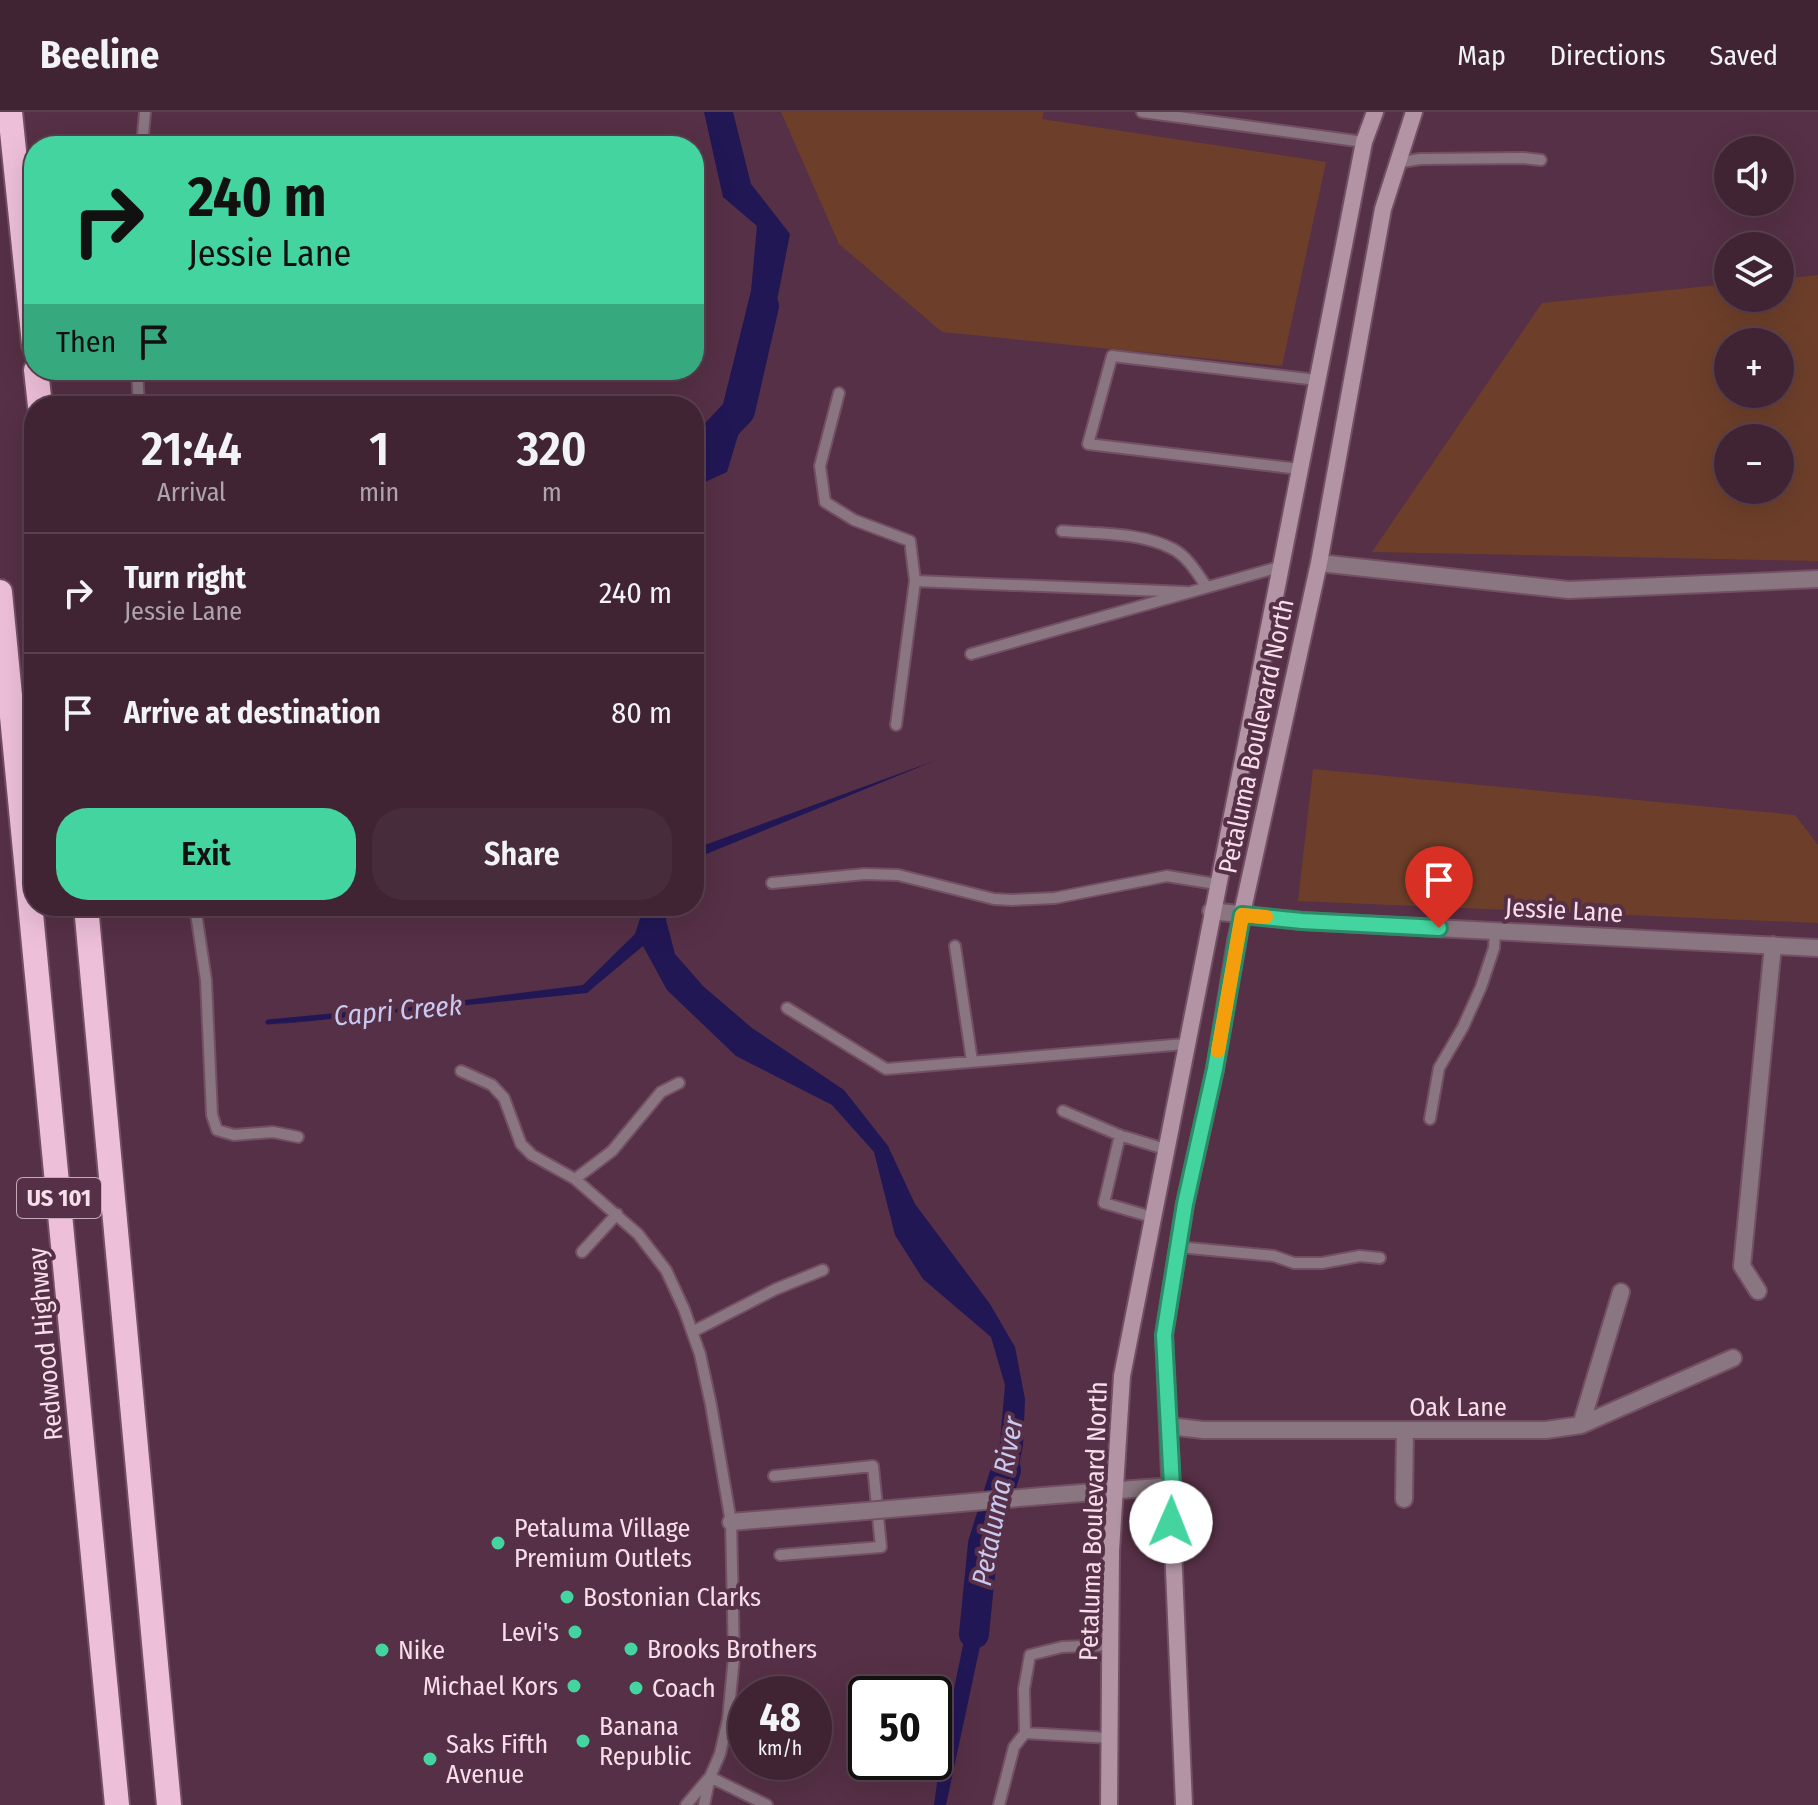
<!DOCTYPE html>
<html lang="en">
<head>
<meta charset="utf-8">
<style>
  body { margin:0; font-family:"Fira Sans Condensed",sans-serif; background:#472c3c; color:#f1f3f6; height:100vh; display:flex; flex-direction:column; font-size:30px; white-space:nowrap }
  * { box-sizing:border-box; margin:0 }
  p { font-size:26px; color:#aea4ac }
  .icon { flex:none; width:44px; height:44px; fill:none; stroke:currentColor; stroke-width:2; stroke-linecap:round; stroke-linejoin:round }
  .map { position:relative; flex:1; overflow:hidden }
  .side { position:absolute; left:24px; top:284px; width:680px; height:520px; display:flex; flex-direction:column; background:#402434; border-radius:32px; box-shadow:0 8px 32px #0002,0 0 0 2px #59414f }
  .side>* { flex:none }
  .top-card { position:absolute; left:24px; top:24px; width:680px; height:244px; border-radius:32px; box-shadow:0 8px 32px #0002,0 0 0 2px #59414f; background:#44d49f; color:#111; overflow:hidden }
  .tools { position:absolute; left:1714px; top:24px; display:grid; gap:16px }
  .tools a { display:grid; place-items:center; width:80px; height:80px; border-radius:50%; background:#402434; box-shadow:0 8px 32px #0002,0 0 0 2px #59414f; font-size:40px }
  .speed { position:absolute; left:728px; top:1564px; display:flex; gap:16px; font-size:40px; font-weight:700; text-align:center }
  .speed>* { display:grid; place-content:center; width:104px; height:104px; border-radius:50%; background:#402434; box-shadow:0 8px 32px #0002,0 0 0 2px #59414f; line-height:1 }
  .speed small { font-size:20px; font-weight:400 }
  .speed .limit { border:4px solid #111; border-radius:12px; background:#fff; color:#111 }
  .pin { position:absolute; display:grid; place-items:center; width:68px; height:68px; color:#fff; margin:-82px -34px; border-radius:50% 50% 50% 0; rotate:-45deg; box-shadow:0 0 8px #0007 }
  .pin .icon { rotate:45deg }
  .me { position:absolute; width:88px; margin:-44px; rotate:1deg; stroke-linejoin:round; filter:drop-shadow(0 0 6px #0008) }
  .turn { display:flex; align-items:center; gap:28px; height:168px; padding:0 32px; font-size:36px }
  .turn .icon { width:104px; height:104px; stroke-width:2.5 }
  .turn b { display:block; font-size:56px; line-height:68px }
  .then { display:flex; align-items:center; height:76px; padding:0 32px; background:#0003; gap:16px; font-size:30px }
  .eta { display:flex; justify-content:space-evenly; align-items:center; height:136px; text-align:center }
  .eta b { font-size:48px; font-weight:600; line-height:56px }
  .primary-button { display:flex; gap:16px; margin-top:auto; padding:16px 32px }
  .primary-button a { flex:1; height:92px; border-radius:32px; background:#44d49f; color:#111; font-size:32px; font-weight:600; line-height:92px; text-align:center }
  .primary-button a+a { background:#472c3c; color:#f1f3f6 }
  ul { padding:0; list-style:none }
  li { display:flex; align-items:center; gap:24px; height:120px; padding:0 32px; border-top:2px solid #59414f }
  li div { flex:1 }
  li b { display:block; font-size:30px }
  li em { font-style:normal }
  header { display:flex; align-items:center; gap:48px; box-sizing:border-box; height:112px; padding:0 40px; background:#402434; border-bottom:2px solid #59414f }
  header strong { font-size:38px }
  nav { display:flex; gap:44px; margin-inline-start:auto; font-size:28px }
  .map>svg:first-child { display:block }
  .green { fill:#6d3f2a; fill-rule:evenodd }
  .water { fill:#221755 }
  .pier { fill:#563046 }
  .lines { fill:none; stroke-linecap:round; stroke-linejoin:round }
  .stream { stroke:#221755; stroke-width:5 }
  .river { stroke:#221755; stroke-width:30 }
  .service-casing { stroke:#734f64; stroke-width:14 }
  .minor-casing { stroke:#734f64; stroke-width:20 }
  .secondary-casing { stroke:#734f64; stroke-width:20 }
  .motorway-casing { stroke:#734f64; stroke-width:28 }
  .service { stroke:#897680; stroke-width:10 }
  .minor { stroke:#897680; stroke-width:16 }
  .secondary { stroke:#b294a4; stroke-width:16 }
  .motorway { stroke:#eebfd9; stroke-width:24 }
  .minor-bridge-casing { stroke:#734f64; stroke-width:20; stroke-linecap:butt }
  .minor-bridge { stroke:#897680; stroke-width:16 }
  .route-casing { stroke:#2c8a67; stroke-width:20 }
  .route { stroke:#44d49f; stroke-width:14 }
  .slow { stroke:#f59e0b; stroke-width:14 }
  .poi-dot { fill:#44d49f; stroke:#563046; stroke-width:3 }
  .labels { text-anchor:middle; stroke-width:8; stroke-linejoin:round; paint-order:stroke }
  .shield { fill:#563046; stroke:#c7aaba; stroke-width:2 }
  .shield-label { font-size:24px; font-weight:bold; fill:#f7deeb }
  .street-label { font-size:26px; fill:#f7deeb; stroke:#563046 }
  .poi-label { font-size:26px; fill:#f7deeb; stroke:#563046; text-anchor:start }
  .water-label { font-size:28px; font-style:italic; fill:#c8c8f0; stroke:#563046 }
</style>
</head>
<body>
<header>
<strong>Beeline</strong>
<nav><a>Map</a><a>Directions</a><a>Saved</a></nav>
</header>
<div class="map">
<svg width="1818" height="1693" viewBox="0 0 1818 1693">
  <rect width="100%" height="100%" fill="#563046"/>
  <!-- green -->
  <path class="green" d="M 781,0 L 1044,0 L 1042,7 L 1326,50 L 1282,254 L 942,220 L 839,132 Z
    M 1818,163 L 1818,449 L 1372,440 L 1542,191 L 1728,172 L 1728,186 L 1780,186 L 1780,167 ZM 1728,230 L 1780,230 L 1780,282 L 1728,282 ZM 1728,326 L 1780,326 L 1780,378 L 1728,378 Z
    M 1313,657 L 1795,703 L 1818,733 L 1818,811 L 1298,789 Z"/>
  <!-- water -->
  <path class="water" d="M 704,0 L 733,0 L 751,72 L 790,122 L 776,194 L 742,256 L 740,317 L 727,360 L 694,375 L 694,323 L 723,292 L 751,179 L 757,114 L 723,85 Z
    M 934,649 L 694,747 L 694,737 Z
    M 644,794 L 670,794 L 666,808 L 675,842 L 703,874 L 752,916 L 844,978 L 888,1034 L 915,1092 L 990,1192 L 1015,1235 L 1025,1287 L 1023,1334 L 946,1693 L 934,1693 L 942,1635 L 963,1533 L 990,1442 L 1005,1273 L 991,1225 L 923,1167 L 895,1123 L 874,1040 L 832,993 L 736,944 L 667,878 L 643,834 L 587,881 L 271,913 L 583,873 L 635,822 Z"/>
  <!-- pier -->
  <path class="pier" d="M 1021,1360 L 1011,1405 L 989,1407 L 993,1363 Z"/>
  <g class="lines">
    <!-- stream -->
    <path class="stream" d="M 268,910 L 363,901"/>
    <!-- river -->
    <path class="river" d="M 694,347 L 740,299 L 764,194
      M 974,1522 L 983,1432 L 1006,1358"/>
    <defs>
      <path id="service" d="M 1142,0 L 1364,30
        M 142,34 L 145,0
        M 1396,51 L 1420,47 L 1523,46 L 1541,48
        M 137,258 L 139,294
        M 839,281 L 820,354 L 825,390 L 854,408 L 910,429 L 915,469
        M 1299,357 L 1088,332 L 1112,244 L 1317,268
        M 1062,419 C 1098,422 1141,420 1173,437 C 1188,445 1197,461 1206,474
        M 971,542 L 1279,455
        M 896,613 L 915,469 L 1186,480
        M 772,771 L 865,762 L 898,763 L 994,787 L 1012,788 L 1055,786 L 1167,764 L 1216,772
        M 195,794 L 206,868 L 212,1003 L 217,1018 L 234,1023 L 273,1020 L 298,1025
        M 955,834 L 972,949
        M 787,896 L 886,957 L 1185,932
        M 461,959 L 492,973 L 504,986 L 521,1032 L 532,1043 L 575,1067 L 638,1122 L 666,1158 L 684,1197 L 700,1242 L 711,1293 L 731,1410 L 734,1545 L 728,1607 L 720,1642 L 710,1665 L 704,1693
        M 1063,999 L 1119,1023 L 1165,1037
        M 1430,1007 L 1439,956 L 1463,915 L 1481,875 L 1494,836 L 1495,819
        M 1120,1023 L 1104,1091 L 1152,1105
        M 575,1067 L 612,1039 L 661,980 L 679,971
        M 1178,1135 L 1274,1144 L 1294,1151 L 1322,1151 L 1360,1144 L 1380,1146
        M 582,1140 L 617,1102
        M 692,1220 L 776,1177 L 823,1158
        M 774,1364 L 873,1354 L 881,1435 L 780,1443
        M 1025,1621 L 1024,1577 L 1030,1543 L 1062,1535 L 1112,1533
        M 710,1665 L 767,1693
        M 686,1693 L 708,1667
        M 999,1693 L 1014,1635 L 1025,1621 L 1110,1626"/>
      <path id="minor" d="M 1319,451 L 1569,478 L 1818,467
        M 1211,799 L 1302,809 L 1818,836
        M 1758,1179 L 1742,1154 L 1773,833
        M 1581,1313 L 1621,1180
        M 1169,1314 L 1203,1318 L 1546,1318 L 1581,1313 L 1733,1246
        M 1043,1384 L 1172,1374
        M 1404,1387 L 1405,1319
        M 731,1410 L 854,1400"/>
      <path id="secondary" d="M 1109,1693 L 1111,1439 L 1122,1264 L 1345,128 L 1364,30 L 1375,0
        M 1184,1693 L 1164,1223 L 1185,1092 L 1215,957 L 1236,829 L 1319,451 L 1383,97 L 1414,0"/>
      <path id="motorway" d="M 10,0 L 34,232
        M 36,258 L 40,294
        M 0,480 L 117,1693
        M 86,794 L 169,1693"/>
    </defs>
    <!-- service casing -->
    <use href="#service" class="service-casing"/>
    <!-- minor casing -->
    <use href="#minor" class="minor-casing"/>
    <!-- secondary casing -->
    <use href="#secondary" class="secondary-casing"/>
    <!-- motorway casing -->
    <use href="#motorway" class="motorway-casing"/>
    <!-- service -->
    <use href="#service" class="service"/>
    <!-- minor -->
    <use href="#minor" class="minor"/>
    <!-- secondary -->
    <use href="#secondary" class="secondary"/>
    <!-- motorway -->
    <use href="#motorway" class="motorway"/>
    <defs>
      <path id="minor-bridge" d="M 854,1400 L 1043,1384"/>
    </defs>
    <!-- minor-bridge casing -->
    <use href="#minor-bridge" class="minor-bridge-casing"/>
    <!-- minor-bridge -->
    <use href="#minor-bridge" class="minor-bridge"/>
  </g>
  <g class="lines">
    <defs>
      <path id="route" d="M 1171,1410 L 1172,1374 L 1164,1223 L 1185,1092 L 1215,957 L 1242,803 L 1302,809 L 1439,816"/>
    </defs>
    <!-- route casing -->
    <use href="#route" class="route-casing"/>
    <!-- route -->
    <use href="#route" class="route"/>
    <!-- slow -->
    <path class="slow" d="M 1218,939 L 1242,803 L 1266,805"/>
  </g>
  <!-- markers -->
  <g class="poi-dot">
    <circle cx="498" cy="1431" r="8"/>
    <circle cx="567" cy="1485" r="8"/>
    <circle cx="575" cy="1520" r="8"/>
    <circle cx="631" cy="1537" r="8"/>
    <circle cx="382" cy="1538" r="8"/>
    <circle cx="574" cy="1574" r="8"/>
    <circle cx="636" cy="1576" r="8"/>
    <circle cx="583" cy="1629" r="8"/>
    <circle cx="430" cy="1647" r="8"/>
  </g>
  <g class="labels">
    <!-- shield labels -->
    <rect class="shield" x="17" y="1066" width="84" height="40" rx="6"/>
    <g class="shield-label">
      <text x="59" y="1094">US 101</text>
    </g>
    <!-- street labels -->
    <g class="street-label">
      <text transform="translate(1256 624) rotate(-78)" y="9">Petaluma Boulevard North</text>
      <text transform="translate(1564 798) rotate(3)" y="9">Jessie Lane</text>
      <text transform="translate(45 1232) rotate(-95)" y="9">Redwood Highway</text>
      <text x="1458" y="1304">Oak Lane</text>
      <text transform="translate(1093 1409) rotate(-88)" y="9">Petaluma Boulevard North</text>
    </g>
    <!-- poi labels -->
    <g class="poi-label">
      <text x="514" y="1425">Petaluma Village<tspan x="514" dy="30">Premium Outlets</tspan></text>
      <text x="583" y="1494">Bostonian Clarks</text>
      <text x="559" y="1529" text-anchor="end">Levi's</text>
      <text x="647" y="1546">Brooks Brothers</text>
      <text x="398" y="1547">Nike</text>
      <text x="558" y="1583" text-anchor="end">Michael Kors</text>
      <text x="652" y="1585">Coach</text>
      <text x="599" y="1623">Banana<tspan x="599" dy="30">Republic</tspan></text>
      <text x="446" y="1641">Saks Fifth<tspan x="446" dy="30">Avenue</tspan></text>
    </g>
    <!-- water labels -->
    <g class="water-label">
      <text transform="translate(398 898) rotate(-5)" y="10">Capri Creek</text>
      <text transform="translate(997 1389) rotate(-79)" y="10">Petaluma River</text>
    </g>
  </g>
</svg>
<div class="tools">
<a><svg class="icon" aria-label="sound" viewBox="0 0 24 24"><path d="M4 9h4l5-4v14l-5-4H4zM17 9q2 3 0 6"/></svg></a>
<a><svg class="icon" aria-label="layers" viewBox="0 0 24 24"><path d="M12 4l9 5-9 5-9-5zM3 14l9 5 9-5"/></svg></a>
<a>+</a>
<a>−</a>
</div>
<div class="speed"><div>48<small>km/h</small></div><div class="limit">50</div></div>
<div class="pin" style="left:1439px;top:816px;background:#d93025"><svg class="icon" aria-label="arrive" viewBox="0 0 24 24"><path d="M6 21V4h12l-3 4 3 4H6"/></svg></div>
<svg class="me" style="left:1171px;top:1410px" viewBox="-20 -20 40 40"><circle r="19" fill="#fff"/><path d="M0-13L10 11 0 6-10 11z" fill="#44d49f"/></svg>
<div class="top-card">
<div class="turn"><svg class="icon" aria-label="right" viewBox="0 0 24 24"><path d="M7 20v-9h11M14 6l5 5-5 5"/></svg><div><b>240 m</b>Jessie Lane</div></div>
<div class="then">Then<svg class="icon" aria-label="arrive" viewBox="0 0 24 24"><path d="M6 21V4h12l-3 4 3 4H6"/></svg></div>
</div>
<section class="side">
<div class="eta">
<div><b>21:44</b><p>Arrival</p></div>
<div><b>1</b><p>min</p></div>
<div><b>320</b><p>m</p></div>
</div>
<ul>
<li><svg class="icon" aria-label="right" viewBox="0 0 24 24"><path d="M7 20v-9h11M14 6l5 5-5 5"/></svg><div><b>Turn right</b><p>Jessie Lane</p></div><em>240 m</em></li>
<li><svg class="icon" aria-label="arrive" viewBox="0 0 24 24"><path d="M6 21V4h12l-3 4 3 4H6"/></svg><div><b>Arrive at destination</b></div><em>80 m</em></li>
</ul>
<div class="primary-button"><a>Exit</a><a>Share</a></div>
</section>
</div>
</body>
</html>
